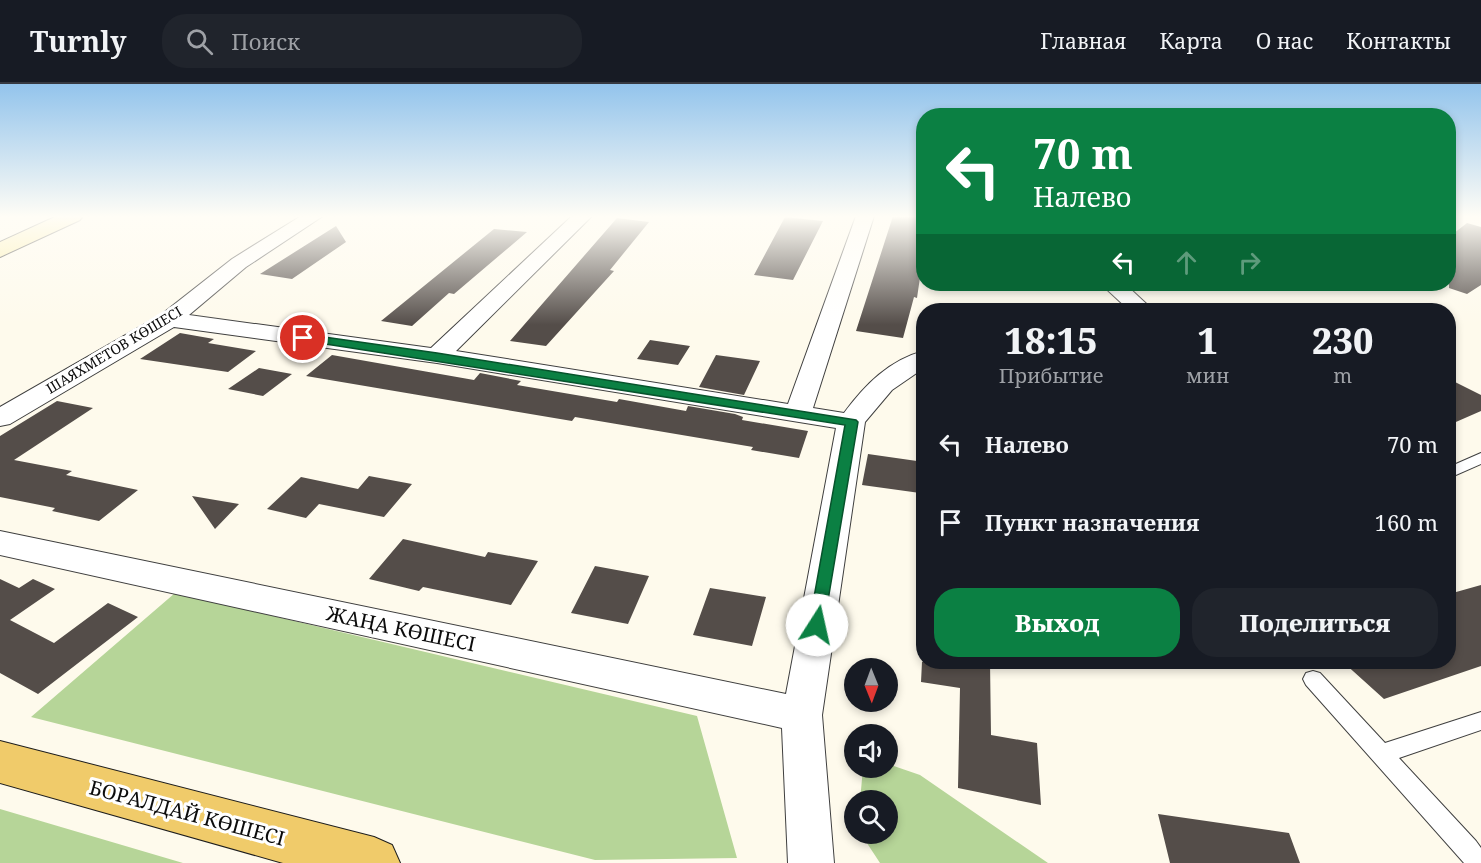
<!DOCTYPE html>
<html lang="ru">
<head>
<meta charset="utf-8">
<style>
  body { margin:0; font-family:"Noto Serif",serif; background:#20242c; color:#f1f3f6; height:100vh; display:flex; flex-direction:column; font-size:22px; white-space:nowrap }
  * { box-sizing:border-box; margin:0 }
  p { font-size:20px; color:#9ea1a6 }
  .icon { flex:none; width:33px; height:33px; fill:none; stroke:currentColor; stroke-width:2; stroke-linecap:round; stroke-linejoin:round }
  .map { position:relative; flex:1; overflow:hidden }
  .details { position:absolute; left:916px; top:219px; width:540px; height:366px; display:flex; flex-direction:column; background:#171b24; border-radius:24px; box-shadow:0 3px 9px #0003 }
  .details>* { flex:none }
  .banner { position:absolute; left:916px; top:24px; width:540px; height:183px; border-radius:24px; box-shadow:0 3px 9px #0003; background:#0b8043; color:#fff; overflow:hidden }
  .needle { width:39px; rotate:179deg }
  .fabs { position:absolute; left:844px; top:574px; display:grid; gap:12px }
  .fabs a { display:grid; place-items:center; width:54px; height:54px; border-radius:50%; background:#171b24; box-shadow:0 3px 9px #0003; font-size:30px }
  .pin { position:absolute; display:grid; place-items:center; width:51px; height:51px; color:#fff; margin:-26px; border:3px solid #fff; border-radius:50%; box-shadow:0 2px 6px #0007 }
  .me { position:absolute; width:66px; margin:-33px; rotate:10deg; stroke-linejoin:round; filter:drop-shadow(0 0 4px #0008) }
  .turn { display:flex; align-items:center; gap:21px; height:126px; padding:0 18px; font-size:27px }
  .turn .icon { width:78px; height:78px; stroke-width:2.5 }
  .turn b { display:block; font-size:42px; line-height:51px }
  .lanes { display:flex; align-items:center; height:57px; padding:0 18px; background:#0003; justify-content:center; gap:30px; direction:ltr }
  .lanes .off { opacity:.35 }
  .eta { display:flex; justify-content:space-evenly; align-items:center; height:102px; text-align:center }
  .eta b { font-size:36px; font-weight:800; line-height:42px }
  .button { display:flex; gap:12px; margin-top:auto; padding:12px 18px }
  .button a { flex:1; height:69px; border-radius:24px; background:#0b8043; color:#fff; font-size:24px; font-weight:800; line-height:69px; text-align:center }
  .button a+a { background:#20242c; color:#f1f3f6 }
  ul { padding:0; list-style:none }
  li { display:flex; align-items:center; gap:18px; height:78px; padding:0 18px }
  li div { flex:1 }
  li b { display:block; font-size:22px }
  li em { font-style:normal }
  header { display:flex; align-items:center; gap:36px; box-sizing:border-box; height:84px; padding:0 30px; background:#171b24; border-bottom:2px solid #363941 }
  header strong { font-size:28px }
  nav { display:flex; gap:33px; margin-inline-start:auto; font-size:21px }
  .search { width:420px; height:54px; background:#20242c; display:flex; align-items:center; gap:15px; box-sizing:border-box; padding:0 21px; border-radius:24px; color:#9ea1a6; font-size:22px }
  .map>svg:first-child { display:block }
  .forest { fill:#b6d598 }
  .building { fill:#544d49 }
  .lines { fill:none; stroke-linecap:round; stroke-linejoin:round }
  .lane-casing { stroke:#3f3f3f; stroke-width:2 }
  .street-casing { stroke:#3f3f3f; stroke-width:2 }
  .secondary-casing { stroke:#2e2e2e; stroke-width:2 }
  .primary-casing { stroke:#1d1d1d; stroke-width:2 }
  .lane { fill:#fff; fill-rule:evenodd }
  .street { fill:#fff; fill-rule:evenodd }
  .secondary { fill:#faeeab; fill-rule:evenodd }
  .primary { fill:#f0cb6a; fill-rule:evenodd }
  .route { fill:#0b8043; stroke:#07532c; stroke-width:1.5 }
  .labels { text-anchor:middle; stroke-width:6; stroke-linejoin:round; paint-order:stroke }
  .far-street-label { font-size:14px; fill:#0c0c0c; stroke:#fff }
  .near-street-label { font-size:20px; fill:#0c0c0c; stroke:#fff }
</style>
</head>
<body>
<header>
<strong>Turnly</strong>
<div class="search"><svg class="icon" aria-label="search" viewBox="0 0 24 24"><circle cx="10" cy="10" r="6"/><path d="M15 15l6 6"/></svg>Поиск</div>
<nav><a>Главная</a><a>Карта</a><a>О нас</a><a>Контакты</a></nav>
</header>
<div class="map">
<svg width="1481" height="779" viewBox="0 0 1481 779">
  <rect width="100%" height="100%" fill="#fefaec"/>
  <!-- forest -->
  <path class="forest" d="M 175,509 L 697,632 L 737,774 L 595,776 L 31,633 Z
    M 888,680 L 920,691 L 1048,779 L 880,779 L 861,750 L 888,750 L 888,717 L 860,717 L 863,684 L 888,684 Z
    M 0,725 L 183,779 L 0,779 Z"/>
  <!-- building -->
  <path class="building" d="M 893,132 L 924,132 L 924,166 L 917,214 L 914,213 L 903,254 L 856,247 Z
    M 785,133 L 823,137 L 793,196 L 754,191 Z
    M 617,134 L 649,138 L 610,186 L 614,187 L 546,262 L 510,257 Z
    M 1467,139 L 1481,143 L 1481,201 L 1467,210 L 1449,204 L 1449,153 Z
    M 336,142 L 346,158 L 292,195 L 260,190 Z
    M 494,145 L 527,148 L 454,210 L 449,209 L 412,242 L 381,237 Z
    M 180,249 L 214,255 L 208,259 L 256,267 L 228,288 L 140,275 Z
    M 650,256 L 690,262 L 678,281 L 637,275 Z
    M 332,271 L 474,296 L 480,289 L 521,297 L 517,301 L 617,318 L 619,315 L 686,327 L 688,322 L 735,330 L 743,333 L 742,336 L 808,347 L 799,374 L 751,366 L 753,363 L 575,333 L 572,337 L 306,292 Z
    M 716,271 L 760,277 L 744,311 L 699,303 Z
    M 259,284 L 292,290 L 263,312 L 228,305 Z
    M 1449,295 L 1481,311 L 1481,327 L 1449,341 Z
    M 57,317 L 93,324 L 14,376 L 72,387 L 66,391 L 138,406 L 99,437 L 52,427 L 55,424 L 0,413 L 0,352 Z
    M 868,370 L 924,378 L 920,409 L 862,401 Z
    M 369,392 L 412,400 L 384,433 L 319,420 L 306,434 L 267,425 L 301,393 L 358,405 Z
    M 192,412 L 239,420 L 215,445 Z
    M 403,455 L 485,473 L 488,468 L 538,477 L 511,521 L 423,503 L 419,507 L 369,495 Z
    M 595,482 L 649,492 L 628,540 L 571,529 Z
    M 0,495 L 19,504 L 33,495 L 55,505 L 10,536 L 54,559 L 108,519 L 138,533 L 38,610 L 0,589 Z
    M 1481,501 L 1481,582 L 1384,615 L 1343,578 L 1449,578 L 1449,510 Z
    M 710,504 L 766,513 L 752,562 L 693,551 Z
    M 922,578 L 990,578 L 991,651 L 1037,659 L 1041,721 L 958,704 L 960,604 L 921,598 Z
    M 1158,730 L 1289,749 L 1300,779 L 1170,779 Z"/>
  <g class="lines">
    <defs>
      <path id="lane" d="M 1481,369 L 1481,380 L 1449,394 L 1449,383 Z
        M 1313,587 L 1320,589 L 1385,659 L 1481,628 L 1481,646 L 1399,674 L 1476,757 L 1481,764 L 1481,779 L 1464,779 L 1306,601 L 1303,595 L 1306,589 Z"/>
      <path id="street" d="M 301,132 L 323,132 L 246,183 L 189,231 L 431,264 L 572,132 L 592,132 L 456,267 L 788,320 L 856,132 L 874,132 L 813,324 L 844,329 C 865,301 889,276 924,267 L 924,284 L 892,306 L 865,338 L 822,631 L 834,779 L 788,779 L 782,644 L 0,471 L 0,447 L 786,610 L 836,344 L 437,279 L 174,243 L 10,340 L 0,342 L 0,323 L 162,230 L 232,175 Z
        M 1101,200 L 1125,200 L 1153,226 L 1129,226 Z"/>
      <path id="secondary" d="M 57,132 L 83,132 L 80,136 L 0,173 L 0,158 Z"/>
      <path id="primary" d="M 0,657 L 374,753 L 392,761 L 400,779 L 283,779 L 0,699 Z"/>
    </defs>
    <!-- lane casing -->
    <use href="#lane" class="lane-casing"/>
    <!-- street casing -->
    <use href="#street" class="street-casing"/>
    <!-- secondary casing -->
    <use href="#secondary" class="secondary-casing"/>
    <!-- primary casing -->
    <use href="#primary" class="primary-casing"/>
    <!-- lane -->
    <use href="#lane" class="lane"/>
    <!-- street -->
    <use href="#street" class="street"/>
    <!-- secondary -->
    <use href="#secondary" class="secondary"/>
    <!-- primary -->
    <use href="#primary" class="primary"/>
  </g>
  <!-- sky -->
  <linearGradient id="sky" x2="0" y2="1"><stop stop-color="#93c4ec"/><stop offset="0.55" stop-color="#fffdf6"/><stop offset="1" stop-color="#fffdf6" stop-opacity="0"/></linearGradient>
  <rect width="1481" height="241" fill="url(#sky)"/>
  <!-- route -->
  <path class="route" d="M 303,250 L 437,269 L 856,336 L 858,338 L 823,546 L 811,546 L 809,541 L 845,341 L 300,256 L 298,254 Z"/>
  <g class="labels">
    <!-- far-street labels -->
    <g class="far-street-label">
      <text transform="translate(114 266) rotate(-31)" y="5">ШАЯХМЕТОВ КӨШЕСІ</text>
    </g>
    <!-- near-street labels -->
    <g class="near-street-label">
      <text transform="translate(401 545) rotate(12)" y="7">ЖАҢА КӨШЕСІ</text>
      <text transform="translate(187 729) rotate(15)" y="7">БОРАЛДАЙ КӨШЕСІ</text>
    </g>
  </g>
</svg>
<div class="fabs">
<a><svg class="needle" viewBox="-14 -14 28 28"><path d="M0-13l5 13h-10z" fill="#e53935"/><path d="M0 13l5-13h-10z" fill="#9ea1a6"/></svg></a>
<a><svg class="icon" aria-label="sound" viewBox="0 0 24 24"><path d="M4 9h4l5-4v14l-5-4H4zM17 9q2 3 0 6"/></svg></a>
<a><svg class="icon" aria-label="search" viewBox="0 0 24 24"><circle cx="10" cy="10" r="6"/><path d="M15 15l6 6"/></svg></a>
</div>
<div class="pin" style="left:303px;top:254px;background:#d93025"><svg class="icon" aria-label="arrive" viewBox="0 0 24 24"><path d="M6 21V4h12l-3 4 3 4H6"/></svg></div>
<svg class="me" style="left:817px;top:541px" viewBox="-20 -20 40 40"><circle r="19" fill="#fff"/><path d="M0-13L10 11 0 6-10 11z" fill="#0b8043"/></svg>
<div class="banner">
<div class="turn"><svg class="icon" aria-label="left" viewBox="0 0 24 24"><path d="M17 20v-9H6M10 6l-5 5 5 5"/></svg><div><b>70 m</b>Налево</div></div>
<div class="lanes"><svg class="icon" aria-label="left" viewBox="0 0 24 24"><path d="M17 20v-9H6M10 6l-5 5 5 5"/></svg><svg class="icon off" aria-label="ahead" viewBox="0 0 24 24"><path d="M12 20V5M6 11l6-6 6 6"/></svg><svg class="icon off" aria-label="right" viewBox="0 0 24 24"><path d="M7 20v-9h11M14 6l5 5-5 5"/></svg></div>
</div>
<section class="details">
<div class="eta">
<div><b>18:15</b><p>Прибытие</p></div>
<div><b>1</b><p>мин</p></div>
<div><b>230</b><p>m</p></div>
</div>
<ul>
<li><svg class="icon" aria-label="left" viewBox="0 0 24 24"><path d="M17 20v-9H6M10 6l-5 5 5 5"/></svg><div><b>Налево</b></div><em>70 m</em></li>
<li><svg class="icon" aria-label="arrive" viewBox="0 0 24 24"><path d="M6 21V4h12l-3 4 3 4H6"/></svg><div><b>Пункт назначения</b></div><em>160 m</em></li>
</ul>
<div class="button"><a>Выход</a><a>Поделиться</a></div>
</section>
</div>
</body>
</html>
